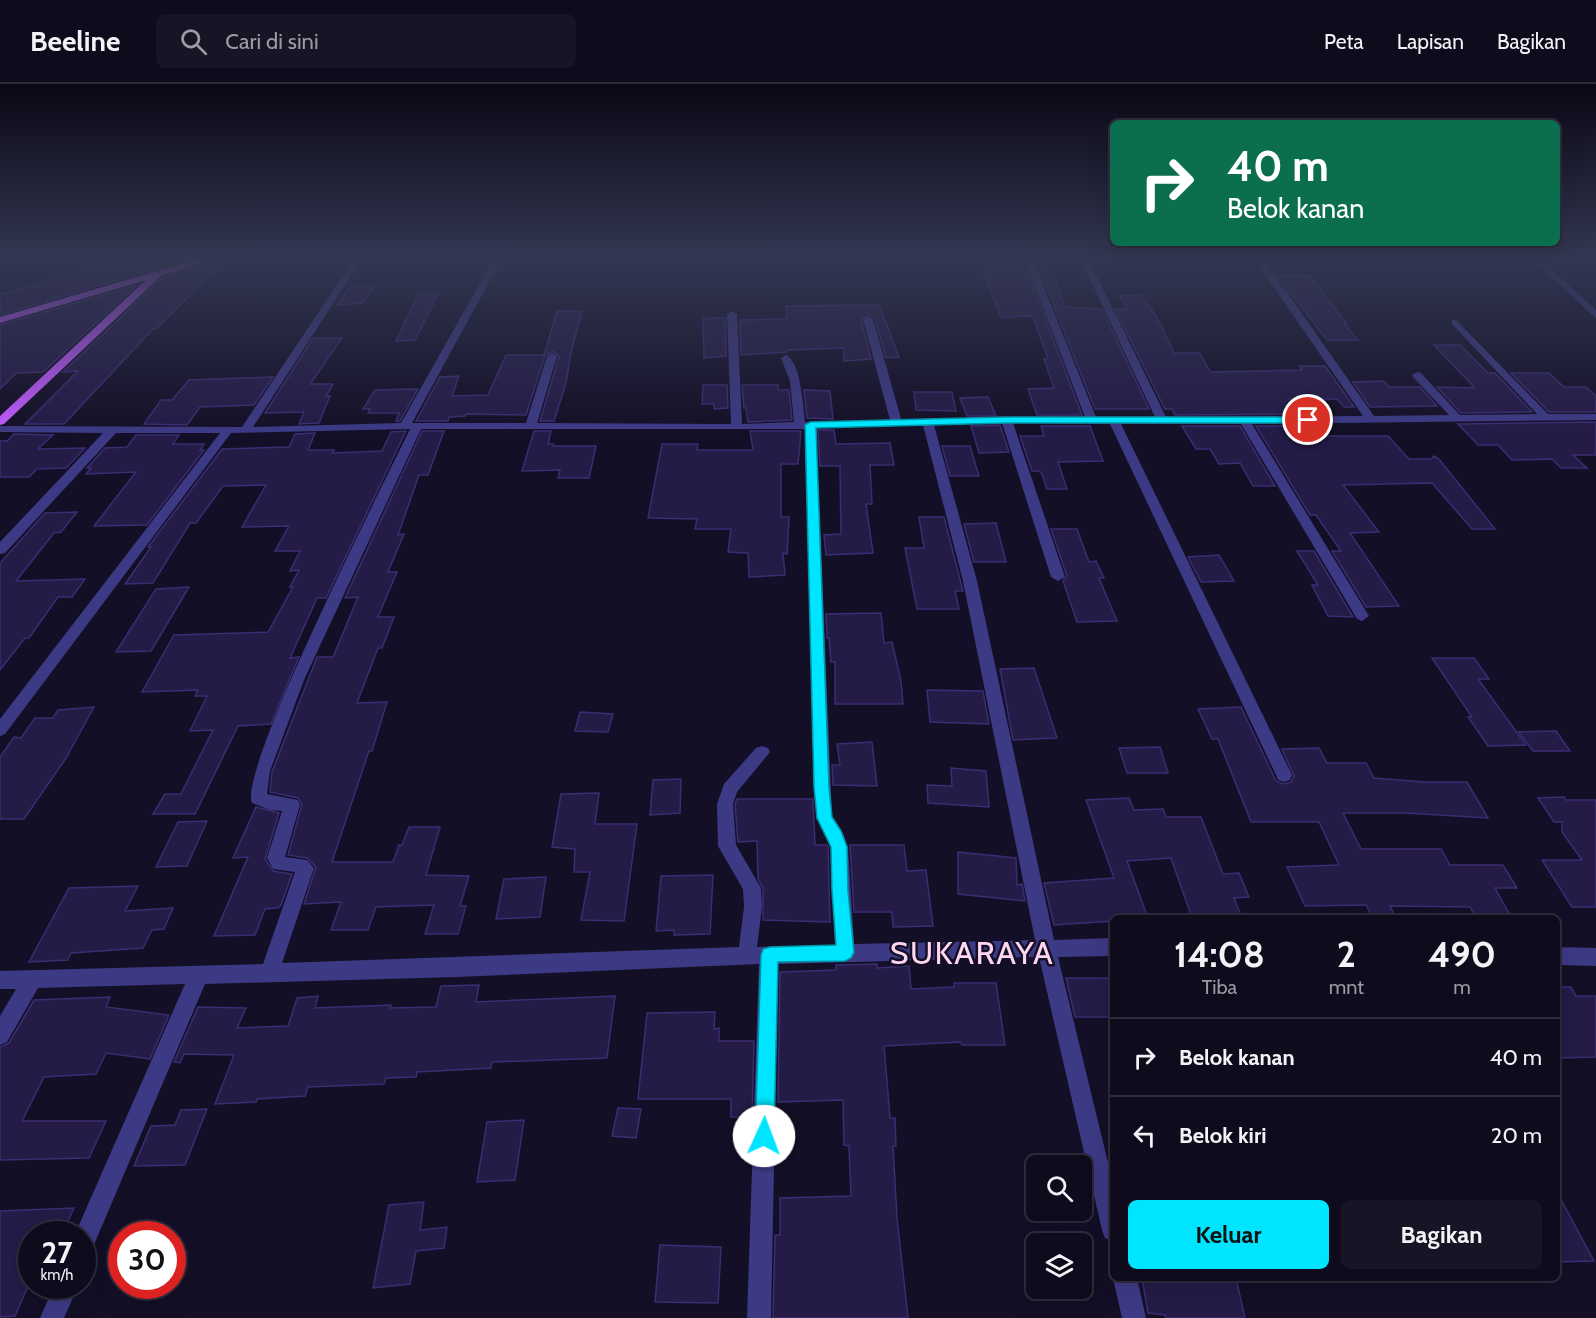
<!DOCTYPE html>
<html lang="id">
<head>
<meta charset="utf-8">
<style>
  body { margin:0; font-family:Cabin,sans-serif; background:#171425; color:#f1f3f6; height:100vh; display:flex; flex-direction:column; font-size:22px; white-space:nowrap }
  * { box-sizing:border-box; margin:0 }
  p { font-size:20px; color:#9b9ba3 }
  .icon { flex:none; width:33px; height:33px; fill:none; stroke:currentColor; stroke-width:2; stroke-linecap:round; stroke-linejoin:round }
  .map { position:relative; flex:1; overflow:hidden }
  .side { position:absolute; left:1110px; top:831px; width:450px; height:366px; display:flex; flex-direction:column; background:#0e0b1c; border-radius:9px; box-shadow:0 6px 24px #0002,0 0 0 2px #2e2b3b }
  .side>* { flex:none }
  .top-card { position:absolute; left:1110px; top:36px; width:450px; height:126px; border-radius:9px; box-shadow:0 6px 24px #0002,0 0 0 2px #2e2b3b; background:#0b6e4f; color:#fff; overflow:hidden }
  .controls { position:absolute; left:1026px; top:1071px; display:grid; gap:12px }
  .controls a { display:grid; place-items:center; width:66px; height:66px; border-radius:9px; background:#0e0b1c; box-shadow:0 6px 24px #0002,0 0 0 2px #2e2b3b; font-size:30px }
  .speed { position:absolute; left:18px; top:1137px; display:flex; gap:12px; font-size:30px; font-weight:700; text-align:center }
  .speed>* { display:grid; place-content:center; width:78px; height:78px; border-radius:50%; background:#0e0b1c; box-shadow:0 6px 24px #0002,0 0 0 2px #2e2b3b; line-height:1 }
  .speed small { font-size:15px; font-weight:400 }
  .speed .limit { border:9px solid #d22; background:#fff; color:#111 }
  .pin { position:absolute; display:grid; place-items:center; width:51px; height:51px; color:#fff; margin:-26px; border:3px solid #fff; border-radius:50%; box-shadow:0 2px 6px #0007 }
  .me { position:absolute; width:66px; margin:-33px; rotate:2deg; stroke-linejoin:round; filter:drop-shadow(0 0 4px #0008) }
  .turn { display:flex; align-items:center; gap:21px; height:126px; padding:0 18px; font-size:27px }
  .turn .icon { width:78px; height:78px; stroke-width:2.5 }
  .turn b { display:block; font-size:42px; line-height:51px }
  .eta { display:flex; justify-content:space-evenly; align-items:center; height:102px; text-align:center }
  .eta b { font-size:36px; font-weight:700; line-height:42px }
  .cta { display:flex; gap:12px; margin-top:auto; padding:12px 18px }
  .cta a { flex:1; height:69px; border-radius:9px; background:#00e5ff; color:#111; font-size:24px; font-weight:700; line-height:69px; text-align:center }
  .cta a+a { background:#171425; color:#f1f3f6 }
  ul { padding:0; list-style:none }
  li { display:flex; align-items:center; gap:18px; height:78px; padding:0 18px; border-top:2px solid #2e2b3b }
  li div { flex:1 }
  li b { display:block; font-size:22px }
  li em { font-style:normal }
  header { display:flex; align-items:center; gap:36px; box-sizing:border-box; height:84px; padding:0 30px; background:#0e0b1c; border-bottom:2px solid #2e2b3b }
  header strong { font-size:28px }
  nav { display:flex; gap:33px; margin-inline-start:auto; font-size:21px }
  .search { width:420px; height:54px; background:#171425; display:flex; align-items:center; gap:15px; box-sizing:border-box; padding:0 21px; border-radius:9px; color:#9b9ba3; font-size:22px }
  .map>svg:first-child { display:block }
  .building { fill:#241b47; stroke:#3b2d73; stroke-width:1.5 }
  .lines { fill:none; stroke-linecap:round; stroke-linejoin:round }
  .minor { fill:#3d3a85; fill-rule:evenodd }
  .major { fill:#c25bff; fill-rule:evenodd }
  .route { fill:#00e5ff; stroke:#0095a6; stroke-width:1.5 }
  .labels { text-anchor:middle; stroke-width:5; stroke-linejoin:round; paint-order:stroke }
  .near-quarter-label { font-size:32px; letter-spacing:1.5px; fill:#ffd6f0; stroke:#130f26 }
</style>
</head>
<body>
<header>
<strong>Beeline</strong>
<div class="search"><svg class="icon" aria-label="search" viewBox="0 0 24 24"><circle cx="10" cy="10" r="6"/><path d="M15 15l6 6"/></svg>Cari di sini</div>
<nav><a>Peta</a><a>Lapisan</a><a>Bagikan</a></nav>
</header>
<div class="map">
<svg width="1596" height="1234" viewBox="0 0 1596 1234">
  <rect width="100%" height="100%" fill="#130f26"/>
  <!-- building -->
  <path class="building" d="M 83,176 L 168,176 L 172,180 L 0,231 L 0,210 L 93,185 Z
    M 219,176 L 225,176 L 156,245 L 153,245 L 64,340 L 25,340 L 78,287 L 63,288 L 162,194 Z
    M 988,176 L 1023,176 L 1082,331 L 1037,331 L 1028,305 L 1054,304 L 1044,275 L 1048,275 L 1033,232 L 1001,233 L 983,189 L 993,189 Z
    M 1036,176 L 1043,176 L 1049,189 L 1052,189 L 1065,223 L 1102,225 L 1149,325 L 1095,325 Z
    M 1277,191 L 1310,192 L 1347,240 L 1344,240 L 1358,256 L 1327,256 Z
    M 137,201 L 43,288 L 16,289 L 0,305 L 0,241 Z
    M 350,202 L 375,202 L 363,219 L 338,221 Z
    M 418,210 L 438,210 L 415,256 L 396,257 Z
    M 1142,211 L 1159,237 L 1174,269 L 1200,269 L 1210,288 L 1302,286 L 1299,282 L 1325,282 L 1354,323 L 1344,323 L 1337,315 L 1290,315 L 1301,330 L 1175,331 L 1172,325 L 1165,325 L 1115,225 L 1127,225 L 1119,212 Z
    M 879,221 L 899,273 L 886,274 L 875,234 L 869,230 L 861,236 L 871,275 L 844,277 L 844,264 L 787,266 L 787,268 L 741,271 L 740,236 L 787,235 L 786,222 Z
    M 557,227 L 582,227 L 571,268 L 566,299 L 554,337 L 540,337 L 559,273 L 553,267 L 545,271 L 526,331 L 466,330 L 465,332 L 449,333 L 448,337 L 416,337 L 440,293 L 459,292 L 452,312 L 488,311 L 506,271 L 544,271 Z
    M 719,234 L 725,234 L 726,272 L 704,274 L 703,235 Z
    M 313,254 L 342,254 L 310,300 L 333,300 L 326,312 L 330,312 L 319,339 L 299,340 L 304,328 L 265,329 Z
    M 1434,261 L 1460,261 L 1488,289 L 1495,289 L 1532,328 L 1461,329 L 1437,303 L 1475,304 Z
    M 1511,289 L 1549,289 L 1564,303 L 1586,303 L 1596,312 L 1596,328 L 1549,328 Z
    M 273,293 L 254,321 L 200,323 L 187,341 L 144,340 L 161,316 L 172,316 L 189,296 Z
    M 1384,297 L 1389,303 L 1420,303 L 1437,322 L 1370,323 L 1353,298 Z
    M 703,301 L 727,301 L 728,324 L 714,325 L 714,320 L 702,320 Z
    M 742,301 L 778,301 L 778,306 L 789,306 L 792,336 L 748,338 L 746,324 L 744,324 Z
    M 418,305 L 400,337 L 396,337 L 399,329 L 368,329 L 370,325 L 363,325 L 375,306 Z
    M 804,306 L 830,307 L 833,335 L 807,334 Z
    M 914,308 L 952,308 L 956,327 L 916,326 Z
    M 988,313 L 996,332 L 967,332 L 960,314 Z
    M 1596,338 L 1596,371 L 1573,371 L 1587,384 L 1561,384 L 1552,375 L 1512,376 L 1498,361 L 1478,361 L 1458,340 Z
    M 1000,341 L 1009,368 L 979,369 L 971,342 Z
    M 1041,342 L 1090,342 L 1103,377 L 1058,378 L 1067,405 L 1047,405 L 1042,390 L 1039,387 L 1032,387 L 1020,352 L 1044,352 Z
    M 1182,342 L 1240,342 L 1275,402 L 1253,402 L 1240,379 L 1219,380 L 1210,365 L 1196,365 Z
    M 1256,342 L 1309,342 L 1317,352 L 1388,352 L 1409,375 L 1431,375 L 1434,372 L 1439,375 L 1495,445 L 1472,445 L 1432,399 L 1343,401 L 1379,448 L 1350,449 L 1399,522 L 1366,523 L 1332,467 L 1341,467 L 1316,431 L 1310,431 Z
    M 818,346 L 834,346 L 836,360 L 890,359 L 894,381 L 870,381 L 872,420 L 866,420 L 873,469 L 826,471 L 824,451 L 841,450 L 840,382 L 820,382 Z
    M 406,347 L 326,514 L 317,514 L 290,574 L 299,573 L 271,640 L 238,642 L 195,730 L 153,730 L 165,710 L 181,710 L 213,646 L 190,647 L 207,612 L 195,612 L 198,606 L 142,608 L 174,551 L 268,548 L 293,503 L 290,503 L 299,486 L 290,487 L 300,467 L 275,467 L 289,442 L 242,443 L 266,401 L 223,402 L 196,439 L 190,439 L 153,499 L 125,500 L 151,463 L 148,463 L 222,365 L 289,363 L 295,350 L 315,349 L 308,366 L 334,366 L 332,369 L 382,367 L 391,348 Z
    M 422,347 L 444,347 L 428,391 L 419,391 L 398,451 L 404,450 L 388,488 L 397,488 L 378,533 L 394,533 L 382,564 L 378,564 L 357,619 L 387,618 L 372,667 L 369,667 L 332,778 L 393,778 L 399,761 L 402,761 L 409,743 L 440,743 L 426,791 L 469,792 L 460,822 L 466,822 L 458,850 L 425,850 L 434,821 L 376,823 L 368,846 L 331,846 L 341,818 L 304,820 L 316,783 L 307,774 L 288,771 L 302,720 L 298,714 L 270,708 L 272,688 L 317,573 L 333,573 L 358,513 L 345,514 Z
    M 534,347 L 551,347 L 548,360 L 553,360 L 553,362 L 596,362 L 589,394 L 558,394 L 560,386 L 522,387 Z
    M 750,347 L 801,347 L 798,380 L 781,380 L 781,433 L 789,433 L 787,470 L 783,469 L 785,491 L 749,493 L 748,469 L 728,468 L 731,445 L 695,445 L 697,435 L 648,434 L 662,360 L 698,360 L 697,366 L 753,366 Z
    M 14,350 L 53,351 L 38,365 L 85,364 L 66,384 L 37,385 L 29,393 L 0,393 L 0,357 L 7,357 Z
    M 136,351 L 179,351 L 173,360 L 204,360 L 200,366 L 204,366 L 147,441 L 94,442 L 136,388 L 86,390 L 91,384 L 87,384 L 105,364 L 127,363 Z
    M 942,362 L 970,362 L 979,392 L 950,392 Z
    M 77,428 L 61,448 L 54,449 L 16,497 L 85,495 L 72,513 L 58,513 L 29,554 L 25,554 L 0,586 L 0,479 L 45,429 Z
    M 919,433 L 944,433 L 963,507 L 955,507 L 959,525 L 917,525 L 905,464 L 924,464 Z
    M 996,439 L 1006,478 L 974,478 L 964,440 Z
    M 1051,445 L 1077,445 L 1089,478 L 1096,477 L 1104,494 L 1099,494 L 1117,537 L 1077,538 L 1063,497 L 1067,492 Z
    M 1297,467 L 1314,467 L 1353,533 L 1328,532 L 1312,501 L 1318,501 Z
    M 1219,471 L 1234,497 L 1201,498 L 1188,473 Z
    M 189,503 L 151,567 L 116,568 L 156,505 Z
    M 881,529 L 884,559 L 892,558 L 901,597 L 903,620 L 835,620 L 835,578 L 831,578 L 829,554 L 827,554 L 826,530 Z
    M 1432,574 L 1474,574 L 1489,595 L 1478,595 L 1526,661 L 1488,662 L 1468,633 L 1472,633 Z
    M 1034,584 L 1057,654 L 1013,656 L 1000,585 Z
    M 927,606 L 983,607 L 989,640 L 930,638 Z
    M 94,623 L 66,674 L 24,735 L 0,735 L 0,673 L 14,653 L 21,654 L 35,634 L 53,634 L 58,626 Z
    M 1241,623 L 1276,697 L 1283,700 L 1291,698 L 1294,692 L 1282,665 L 1319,664 L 1327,679 L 1366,679 L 1374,694 L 1424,698 L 1467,698 L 1488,734 L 1406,729 L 1343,729 L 1361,765 L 1441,765 L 1450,781 L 1503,781 L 1517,804 L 1495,804 L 1510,831 L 1475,831 L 1470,823 L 1390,822 L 1396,834 L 1373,834 L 1366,821 L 1305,822 L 1287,783 L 1339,781 L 1319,738 L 1251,738 L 1218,655 L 1212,655 L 1198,625 Z
    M 580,628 L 613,630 L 608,648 L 575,647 Z
    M 1556,647 L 1570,667 L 1533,667 L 1519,648 Z
    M 872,658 L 877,702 L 833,701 L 832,681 L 840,681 L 837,660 Z
    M 1160,663 L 1168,689 L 1127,689 L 1119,664 Z
    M 951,684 L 986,687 L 989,723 L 928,719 L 927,701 L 952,702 Z
    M 681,695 L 680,729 L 650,731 L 653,696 Z
    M 599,709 L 595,740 L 637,740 L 624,837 L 581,836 L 590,788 L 574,788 L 575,765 L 552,763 L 561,710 Z
    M 1564,713 L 1566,716 L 1596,716 L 1596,823 L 1572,823 L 1542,776 L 1582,776 L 1562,748 L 1562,738 L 1554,738 L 1538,714 Z
    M 1129,714 L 1134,726 L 1163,725 L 1166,733 L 1201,733 L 1223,790 L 1239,789 L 1249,813 L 1234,814 L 1242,834 L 1192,834 L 1171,774 L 1127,777 L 1148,834 L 1113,834 L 1113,837 L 1054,841 L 1044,799 L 1114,794 L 1086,716 Z
    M 737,715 L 813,715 L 815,761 L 827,761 L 828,763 L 830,838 L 763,836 L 763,804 L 758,795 L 757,757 L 738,758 L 735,720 Z
    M 256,723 L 279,729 L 265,775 L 273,787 L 292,790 L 281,821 L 278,824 L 265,825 L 255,851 L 214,852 L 248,773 L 233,774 Z
    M 207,737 L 187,782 L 156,783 L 178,738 Z
    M 850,761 L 904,761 L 907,787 L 926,786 L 933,842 L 893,843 L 892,828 L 854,828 Z
    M 958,768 L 1016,774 L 1017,801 L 1022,800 L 1025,817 L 958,810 Z
    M 713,791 L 710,850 L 674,851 L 674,846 L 656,847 L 661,792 Z
    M 546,793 L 540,833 L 496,835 L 504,795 Z
    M 138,802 L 125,827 L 173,824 L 164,845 L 152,846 L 143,864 L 71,869 L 68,876 L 29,878 L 69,804 Z
    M 877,880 L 877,884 L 909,882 L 911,905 L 954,903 L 954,899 L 996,899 L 1005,961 L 962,961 L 961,958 L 884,962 L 890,1034 L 895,1034 L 896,1062 L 893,1062 L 897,1134 L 908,1234 L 773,1234 L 775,1151 L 780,1151 L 780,1114 L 851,1112 L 849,1062 L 844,1061 L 843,1016 L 778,1018 L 780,888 L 836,886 L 836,881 Z
    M 1066,894 L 1109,894 L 1113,908 L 1113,933 L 1075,933 Z
    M 479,901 L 476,918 L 615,912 L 607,974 L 492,978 L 491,984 L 417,988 L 416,993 L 386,994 L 384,1000 L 308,1003 L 305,1012 L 257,1015 L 256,1018 L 215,1020 L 234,971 L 184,970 L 180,979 L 174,978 L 198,923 L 246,924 L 237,944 L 288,942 L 297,914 L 318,912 L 315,924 L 391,921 L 390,924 L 436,923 L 441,902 Z
    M 1557,903 L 1571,903 L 1576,912 L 1596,912 L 1596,973 L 1557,974 Z
    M 110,913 L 106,923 L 169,931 L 150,975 L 106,969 L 96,990 L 44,993 L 22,1037 L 106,1037 L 89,1074 L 0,1076 L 0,963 L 9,959 L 34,916 Z
    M 715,928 L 714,945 L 719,944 L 719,957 L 754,957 L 752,1033 L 731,1033 L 731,1015 L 638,1015 L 647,929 Z
    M 618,1024 L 641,1025 L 636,1054 L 612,1052 Z
    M 207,1025 L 185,1081 L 134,1082 L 151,1042 L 175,1041 L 181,1026 Z
    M 524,1036 L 515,1096 L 477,1098 L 487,1038 Z
    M 1557,1108 L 1594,1177 L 1557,1178 Z
    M 424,1118 L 420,1146 L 447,1143 L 444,1164 L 416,1167 L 410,1200 L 373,1204 L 389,1121 Z
    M 74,1124 L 62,1150 L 32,1150 L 32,1193 L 15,1232 L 0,1233 L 0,1127 Z
    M 660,1161 L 721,1163 L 718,1219 L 655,1218 Z
    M 1142,1194 L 1236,1194 L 1245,1234 L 1166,1234 L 1165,1231 L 1148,1229 Z"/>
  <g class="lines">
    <!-- minor -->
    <path class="minor" d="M 493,176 L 501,176 L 412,339 L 526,339 L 547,272 L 552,269 L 557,272 L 537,339 L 731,340 L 727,230 L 732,227 L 737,230 L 742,340 L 794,338 L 790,297 L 781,274 L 786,271 C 801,278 803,322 805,338 L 890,336 L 863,235 L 868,232 L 873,235 L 901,335 L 1085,333 L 1025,176 L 1033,176 L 1096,333 L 1155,333 L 1081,176 L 1089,176 L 1166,333 L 1363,332 L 1255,176 L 1264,176 L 1374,332 L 1449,331 L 1413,293 L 1412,291 L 1417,288 L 1421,289 L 1460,331 L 1537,330 L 1452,240 L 1452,236 L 1455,235 L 1548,330 L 1596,330 L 1596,336 L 1252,340 L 1369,532 L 1362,537 L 1357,535 L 1241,340 L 1121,340 L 1292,691 L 1290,696 L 1284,698 L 1278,696 L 1276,691 L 1110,340 L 1013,339 L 1065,493 L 1058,497 L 1051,493 L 1002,339 L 934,341 L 977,497 L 1054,856 L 1113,854 L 1113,872 L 1058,873 L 1113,1099 L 1113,1157 L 1105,1154 L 1102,1146 L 1039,873 L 778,880 L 771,1234 L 747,1234 L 759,880 L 456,893 L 205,900 L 90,1170 L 82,1173 L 82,1150 L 75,1150 L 185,900 L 38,904 L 7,958 L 0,961 L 0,932 L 16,905 L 0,905 L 0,887 L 263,880 L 295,788 L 273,785 L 267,774 L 282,727 L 270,726 L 252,719 C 237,688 387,393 410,345 L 231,349 L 5,650 L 0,652 L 0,635 L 220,349 L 116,349 L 5,469 L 0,470 L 0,458 L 103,349 L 0,348 L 0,342 L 242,343 L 350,181 L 354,178 L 358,181 L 253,343 L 401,339 ZM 923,341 L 963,497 L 1035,856 L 854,860 L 848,763 L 842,747 L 832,732 L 816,344 ZM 421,345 L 805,345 L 816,734 L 828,754 L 830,763 L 835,861 L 757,863 L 762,823 L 761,804 L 736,761 L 733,720 L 737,708 L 770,668 L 768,664 L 762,662 L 756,664 L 724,700 L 717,720 L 718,762 L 743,805 L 744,823 L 739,863 L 282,879 L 314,784 L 307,776 L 285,773 L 300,721 L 298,716 L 267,710 L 270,687 L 304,596 Z
      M 1532,176 L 1541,176 L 1596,226 L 1596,234 Z
      M 1557,863 L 1596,864 L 1596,882 L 1557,881 Z
      M 1113,1194 L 1137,1194 L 1146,1234 L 1122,1234 Z
      M 54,1202 L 78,1202 L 64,1234 L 40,1234 Z"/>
    <!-- major -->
    <path class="major" d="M 195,176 L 210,176 L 161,192 L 4,340 L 0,341 L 0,332 L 146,196 L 0,239 L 0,233 Z"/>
  </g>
  <!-- sky -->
  <linearGradient id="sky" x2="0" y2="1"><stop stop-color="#0a0815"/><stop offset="0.5" stop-color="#333752"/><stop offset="1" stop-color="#333752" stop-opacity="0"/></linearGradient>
  <rect width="1596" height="349" fill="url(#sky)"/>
  <!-- route -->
  <path class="route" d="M 1006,333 L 1308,333 L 1312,336 L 1308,339 L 1006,339 L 816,344 L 829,703 L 832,733 L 841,747 L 847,763 L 848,807 L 854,868 L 851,874 L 845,877 L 778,878 L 774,1052 L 771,1059 L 764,1062 L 757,1059 L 755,1052 L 761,871 L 763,865 L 770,863 L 836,861 L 832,807 L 831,763 L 817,734 L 814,703 L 805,341 L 810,338 Z"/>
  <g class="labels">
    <!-- near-quarter labels -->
    <g class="near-quarter-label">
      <text x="972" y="880">SUKARAYA</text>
    </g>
  </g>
</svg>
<div class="controls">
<a><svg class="icon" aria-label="search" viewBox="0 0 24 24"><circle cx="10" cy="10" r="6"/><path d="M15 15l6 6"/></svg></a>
<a><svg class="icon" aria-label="layers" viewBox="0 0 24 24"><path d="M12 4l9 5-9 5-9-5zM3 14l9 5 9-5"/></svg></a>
</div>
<div class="speed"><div>27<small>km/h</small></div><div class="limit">30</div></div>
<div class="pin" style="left:1308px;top:336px;background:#d93025"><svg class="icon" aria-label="arrive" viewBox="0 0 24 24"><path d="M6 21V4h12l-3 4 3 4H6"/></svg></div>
<svg class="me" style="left:764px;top:1052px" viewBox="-20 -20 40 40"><circle r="19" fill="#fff"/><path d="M0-13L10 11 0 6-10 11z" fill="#00e5ff"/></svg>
<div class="top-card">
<div class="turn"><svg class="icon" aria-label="right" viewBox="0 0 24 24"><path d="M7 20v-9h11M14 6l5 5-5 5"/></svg><div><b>40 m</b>Belok kanan</div></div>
</div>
<section class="side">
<div class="eta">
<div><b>14:08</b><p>Tiba</p></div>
<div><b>2</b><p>mnt</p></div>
<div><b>490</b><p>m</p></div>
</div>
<ul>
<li><svg class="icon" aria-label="right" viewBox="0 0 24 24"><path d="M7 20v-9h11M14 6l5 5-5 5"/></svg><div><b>Belok kanan</b></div><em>40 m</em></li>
<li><svg class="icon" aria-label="left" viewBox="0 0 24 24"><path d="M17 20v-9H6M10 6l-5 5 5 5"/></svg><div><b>Belok kiri</b></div><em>20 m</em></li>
</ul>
<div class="cta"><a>Keluar</a><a>Bagikan</a></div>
</section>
</div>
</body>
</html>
